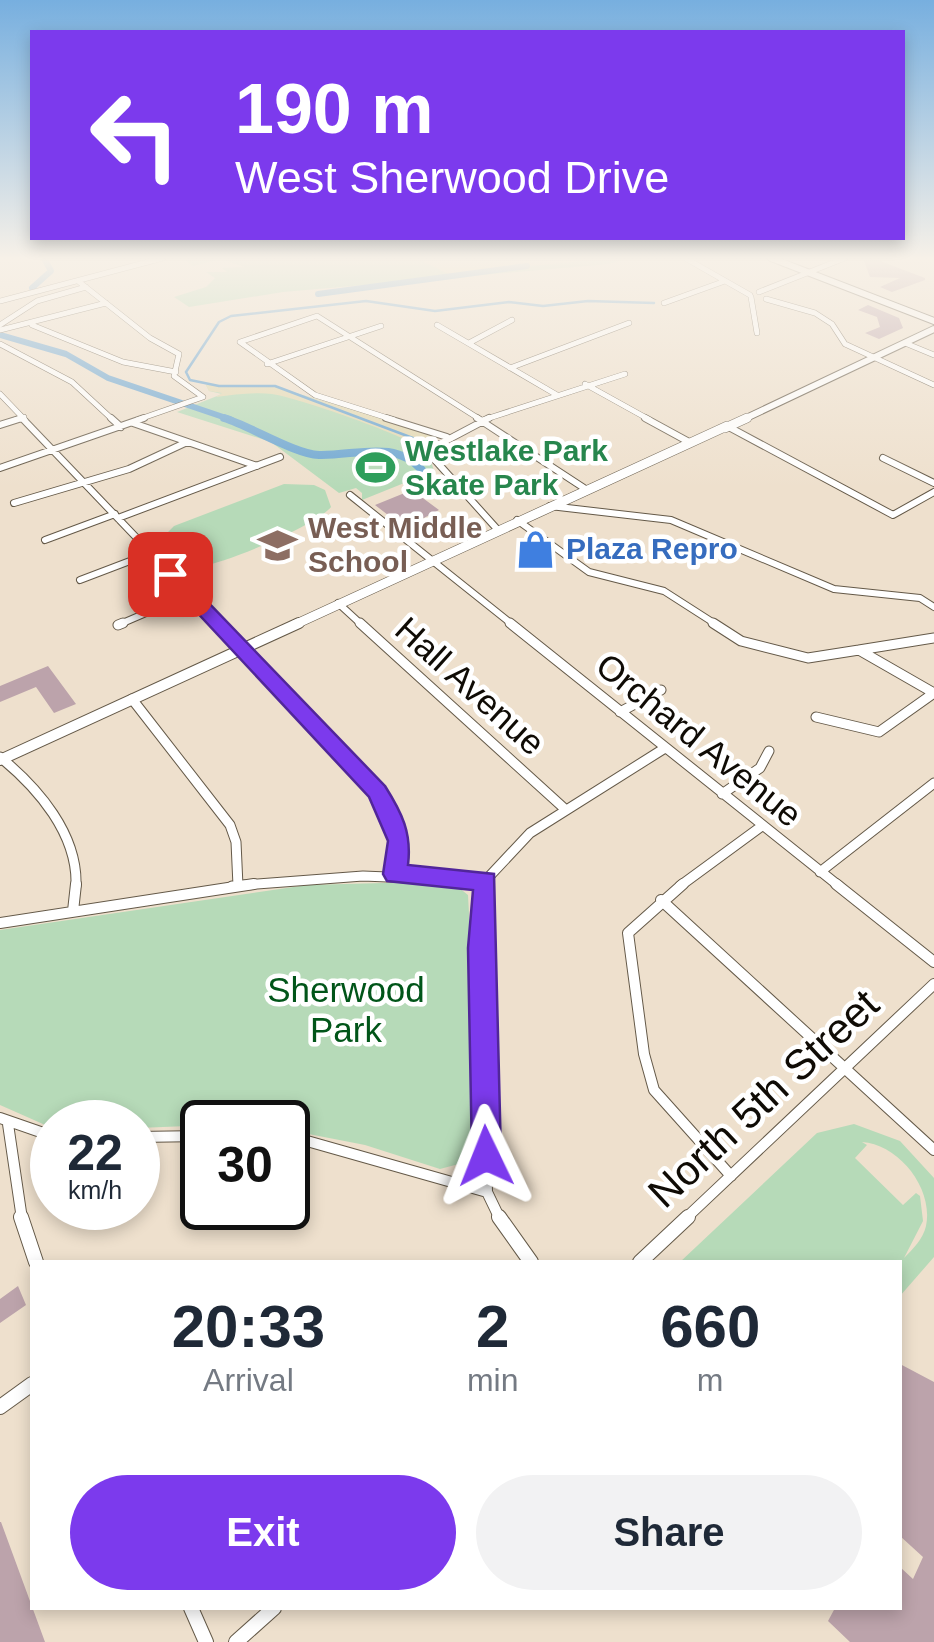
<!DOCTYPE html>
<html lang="en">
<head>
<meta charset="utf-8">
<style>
  body { margin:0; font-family:Helvetica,sans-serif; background:#f2f2f3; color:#1f2937; height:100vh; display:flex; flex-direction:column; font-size:38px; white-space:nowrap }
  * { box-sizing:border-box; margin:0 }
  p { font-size:32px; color:#747a83 }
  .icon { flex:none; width:55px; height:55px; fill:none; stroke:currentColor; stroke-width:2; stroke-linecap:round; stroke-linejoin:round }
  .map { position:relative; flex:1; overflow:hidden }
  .details { position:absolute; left:30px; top:1260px; width:872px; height:350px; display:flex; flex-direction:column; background:#fff; border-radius:0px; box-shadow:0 5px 15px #0003 }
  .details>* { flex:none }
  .banner { position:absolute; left:30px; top:30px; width:875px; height:210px; border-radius:0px; box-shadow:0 5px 15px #0003; background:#7c3aed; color:#fff; overflow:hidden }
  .speed { position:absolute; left:30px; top:1100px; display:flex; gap:20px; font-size:50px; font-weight:700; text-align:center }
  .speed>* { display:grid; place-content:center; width:130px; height:130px; border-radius:50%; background:#fff; box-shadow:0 5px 15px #0003; line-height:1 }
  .speed small { font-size:25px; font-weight:400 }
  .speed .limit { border:5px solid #111; border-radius:15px; background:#fff; color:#111 }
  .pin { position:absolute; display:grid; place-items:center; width:85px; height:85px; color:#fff; margin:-42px; border-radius:20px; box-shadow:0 5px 15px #0006 }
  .me { position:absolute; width:110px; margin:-55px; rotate:358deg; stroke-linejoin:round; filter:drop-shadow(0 0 8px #0008) }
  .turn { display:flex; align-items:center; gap:35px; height:210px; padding:0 40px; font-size:45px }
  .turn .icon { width:130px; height:130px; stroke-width:2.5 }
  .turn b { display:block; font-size:70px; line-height:85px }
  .eta { display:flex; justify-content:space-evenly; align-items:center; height:170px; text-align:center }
  .eta b { font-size:60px; font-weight:600; line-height:70px }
  .action { display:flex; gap:20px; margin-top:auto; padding:20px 40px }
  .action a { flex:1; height:115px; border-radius:60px; background:#7c3aed; color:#fff; font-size:40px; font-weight:600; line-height:115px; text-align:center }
  .action a+a { background:#f2f2f3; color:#1f2937 }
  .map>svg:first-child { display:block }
  .green { fill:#b6dab8; fill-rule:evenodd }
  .sand { fill:#e3d9b4 }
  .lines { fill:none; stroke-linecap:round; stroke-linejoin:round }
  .stream { stroke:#6ea7d2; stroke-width:2.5 }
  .canal-far1 { stroke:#6ea7d2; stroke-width:6 }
  .canal { stroke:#6ea7d2; stroke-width:8 }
  .building { fill:#bca3ab }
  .minor-far4-casing { stroke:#645948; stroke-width:6 }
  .minor-far3-casing { stroke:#645948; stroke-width:8 }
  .minor-far2-casing { stroke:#645948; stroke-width:11 }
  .minor-far1-casing { stroke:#645948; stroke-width:12 }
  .minor-casing { stroke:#645948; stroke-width:16 }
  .major-far2-casing { stroke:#645948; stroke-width:8 }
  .major-far1-casing { stroke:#645948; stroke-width:10 }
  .major-casing { stroke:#645948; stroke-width:12 }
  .minor-far4 { stroke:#fff; stroke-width:5 }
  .minor-far3 { stroke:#fff; stroke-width:6 }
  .minor-far2 { stroke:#fff; stroke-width:9 }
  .minor-far1 { stroke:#fff; stroke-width:10 }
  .minor { stroke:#fff; stroke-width:14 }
  .major-far2 { stroke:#fff; stroke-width:6 }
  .major-far1 { stroke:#fff; stroke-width:9 }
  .major { stroke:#fff; stroke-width:10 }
  .route { fill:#7c3aed; stroke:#51269a; stroke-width:2.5 }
  .labels { text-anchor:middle; stroke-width:9; stroke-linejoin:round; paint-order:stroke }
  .far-leisure-label { font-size:30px; font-weight:bold; fill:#27864d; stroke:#fff; text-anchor:start }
  .far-education-label { font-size:30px; font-weight:bold; fill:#785e54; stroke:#fff; text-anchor:start }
  .far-shop-label { font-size:30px; font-weight:bold; fill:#366cbe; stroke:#fff; text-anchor:start }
  .street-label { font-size:35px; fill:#0f0b05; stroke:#fff }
  .park-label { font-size:35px; fill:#015519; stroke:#fff }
  .near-street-label { font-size:42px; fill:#0f0b05; stroke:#fff }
</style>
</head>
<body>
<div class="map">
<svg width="934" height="1642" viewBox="0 0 934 1642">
  <rect width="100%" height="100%" fill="#eee0cd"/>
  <!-- green -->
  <path class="green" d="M 181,258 L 629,258 L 609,264 L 283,292 L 189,307 L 174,297 L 206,287 L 215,278 L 206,272 L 227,272 L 222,268 L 244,267 L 221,259 L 193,266 Z
    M 206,385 L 275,387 L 429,432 L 436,439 L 428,452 L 434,471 L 362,500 L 362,493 L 356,488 L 339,493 L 271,442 L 177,412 L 222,394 L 209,391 Z
    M 284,484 L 314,485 L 325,490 L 331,507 C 317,525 226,563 202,566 C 189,567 175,561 165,554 L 163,537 L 174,526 Z
    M 421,882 L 453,883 L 468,895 L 481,1139 L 470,1161 L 440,1169 L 365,1145 L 288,1130 L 288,1122 L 138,1128 L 138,1122 L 52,1122 L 52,1128 L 0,1105 L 0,930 L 307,885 Z
    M 854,1124 L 900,1141 L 934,1178 L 934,1257 L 900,1296 L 900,1262 L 680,1262 L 817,1133 ZM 862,1142 C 898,1144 934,1188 926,1226 C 923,1239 913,1249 904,1258 L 923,1221 L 920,1196 L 916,1193 L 903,1205 L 855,1158 L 867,1145 Z"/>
  <!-- sand -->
  <path class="sand" d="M 417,258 L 613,258 L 448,274 Z
    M 206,385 L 275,387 L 429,432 L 436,439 L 428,452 C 411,437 296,397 272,394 C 253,392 234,395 216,397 L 222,393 L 209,391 Z"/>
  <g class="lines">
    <!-- stream -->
    <path class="stream" d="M 426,443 L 275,386 L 219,386 L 190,380 L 186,372 L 219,322 L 231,316 L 366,301 L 435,311 L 509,302 L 543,306 L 588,301 L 654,303"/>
    <!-- canal-far1 -->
    <path class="canal-far1" d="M 32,288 L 51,271 L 44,258
      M 318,294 L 527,266
      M 0,335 L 66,354 L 108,378 L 232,420"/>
    <!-- canal -->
    <path class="canal" d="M 224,418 C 250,426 295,454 319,455 C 356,456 394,439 422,470"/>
  </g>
  <!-- building -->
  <path class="building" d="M 872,258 L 925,278 L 925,280 L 892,292 L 880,287 L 900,278 L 870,277 L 864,261 Z
    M 868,305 L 899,318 L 903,328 L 879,339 L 865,333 L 880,327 L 877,317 L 858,310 Z
    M 412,490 L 439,510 L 405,528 L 375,505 Z
    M 48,666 L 76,704 L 54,713 L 36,687 L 0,702 L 0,686 Z
    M 18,1286 L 26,1305 L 0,1323 L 0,1299 Z
    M 900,1364 L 934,1382 L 934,1642 L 850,1642 L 828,1621 L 835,1608 L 900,1608 L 900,1567 L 913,1579 L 923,1557 L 900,1536 Z
    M 0,1522 L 1,1522 L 45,1642 L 0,1642 Z"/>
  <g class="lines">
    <defs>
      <path id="minor-far4" d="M 685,258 L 750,295
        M 78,281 L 150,338 L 179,354 L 174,376 L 203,397 L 137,420
        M 759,292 L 845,258
        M 751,297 L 757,333
        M 766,299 L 815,313 L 832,324 L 845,344 L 934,385
        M 0,301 L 163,258
        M 664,303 L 725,281
        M 0,325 L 37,301 L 86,287
        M 32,325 L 123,362 L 176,372
        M 437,325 L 557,395
        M 0,330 L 106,303
        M 469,343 L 512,320
        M 905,343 L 934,355
        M 0,344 L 72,382 L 113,420
        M 267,364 L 381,326
        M 510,368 L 629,323
        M 585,384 L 650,420
        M 0,394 L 25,420
        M 15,420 L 24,417
        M 394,420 L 315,395 L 240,342 L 317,316 L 481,420
        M 483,420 L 625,374"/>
      <path id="minor-far3" d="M 22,418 L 220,625
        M 111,418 L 121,427
        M 386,418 L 447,437
        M 477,418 L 584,488
        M 489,418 L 436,446 L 435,460 L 497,529
        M 645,418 L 689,442
        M 133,423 L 257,466
        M 0,425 L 22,418
        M 727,426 L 893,515 L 934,492
        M 883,458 L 934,483
        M 0,468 L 144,418
        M 350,495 L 513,625
        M 14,503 L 129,469 L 187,442
        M 550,506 L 671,520 L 834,589 L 920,598 L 934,607
        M 118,518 L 280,457
        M 517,520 L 589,572 L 664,591 L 717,625
        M 45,540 L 115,514
        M 80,580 L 151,553
        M 338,603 L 362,625
        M 118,625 L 190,594"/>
      <path id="minor-far2" d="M 217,623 L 377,791 L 395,831 L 395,874
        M 360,623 L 566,810
        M 510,623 L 839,886
        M 713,623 L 741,641 L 808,658 L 859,650 L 934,693
        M 118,625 L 123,623
        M 859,650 L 934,638
        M 132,699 L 230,825 L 236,842 L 238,886
        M 620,712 L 661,690
        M 816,717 L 879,732 L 934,693
        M 0,757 C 38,788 78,834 76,886
        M 722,794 L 760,768 L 769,751
        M 820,872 L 934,783
        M 485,881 L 530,833 L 665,748
        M 232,886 L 363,876 L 485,881
        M 485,886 L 485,881
        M 680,886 L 762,826"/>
      <path id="minor-far1" d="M 485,884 L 480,948 L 487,1192 L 500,1219
        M 683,884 L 628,933 L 644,1054 L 654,1090 L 731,1176
        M 836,884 L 934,962
        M 661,900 L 934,1150
        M 73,911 L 76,884
        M 0,923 L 254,884
        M 0,1118 L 52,1136
        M 8,1124 L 22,1219
        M 138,1137 L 202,1136
        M 288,1140 L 307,1141 L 487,1192
        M 685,1219 L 934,984"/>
      <path id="minor" d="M 21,1217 L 36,1262
        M 499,1217 L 531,1262
        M 640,1262 L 688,1217
        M 0,1407 L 32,1384
        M 191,1608 L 206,1642
        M 236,1642 L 274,1608"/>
      <path id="major-far2" d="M 771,258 L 934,321
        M 742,420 L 934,329"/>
      <path id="major-far1" d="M 725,428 L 747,418
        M 294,625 L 727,426"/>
      <path id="major" d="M 0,760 L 299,623"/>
    </defs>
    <!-- minor-far4 casing -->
    <use href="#minor-far4" class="minor-far4-casing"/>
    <!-- minor-far3 casing -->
    <use href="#minor-far3" class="minor-far3-casing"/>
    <!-- minor-far2 casing -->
    <use href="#minor-far2" class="minor-far2-casing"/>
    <!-- minor-far1 casing -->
    <use href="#minor-far1" class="minor-far1-casing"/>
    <!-- minor casing -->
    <use href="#minor" class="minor-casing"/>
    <!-- major-far2 casing -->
    <use href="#major-far2" class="major-far2-casing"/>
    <!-- major-far1 casing -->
    <use href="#major-far1" class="major-far1-casing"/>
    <!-- major casing -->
    <use href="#major" class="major-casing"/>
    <!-- minor-far4 -->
    <use href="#minor-far4" class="minor-far4"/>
    <!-- minor-far3 -->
    <use href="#minor-far3" class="minor-far3"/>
    <!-- minor-far2 -->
    <use href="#minor-far2" class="minor-far2"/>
    <!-- minor-far1 -->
    <use href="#minor-far1" class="minor-far1"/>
    <!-- minor -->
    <use href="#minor" class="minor"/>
    <!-- major-far2 -->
    <use href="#major-far2" class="major-far2"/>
    <!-- major-far1 -->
    <use href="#major-far1" class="major-far1"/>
    <!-- major -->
    <use href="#major" class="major"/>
  </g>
  <!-- sky -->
  <linearGradient id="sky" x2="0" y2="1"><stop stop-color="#77afdf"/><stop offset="0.53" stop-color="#f7f1e8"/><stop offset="1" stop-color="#f7f1e8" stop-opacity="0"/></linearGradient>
  <rect width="934" height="488" fill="url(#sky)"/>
  <!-- route -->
  <path class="route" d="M 164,570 L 177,570 L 385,786 C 402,813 412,833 408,865 L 494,874 L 501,1156 L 497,1167 L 486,1171 L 476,1167 L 472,1156 L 468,948 L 473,890 L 387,881 L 383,874 L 388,841 L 369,797 L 164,577 Z"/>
  <!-- icons -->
  <defs>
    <symbol id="stadium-bare" viewBox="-9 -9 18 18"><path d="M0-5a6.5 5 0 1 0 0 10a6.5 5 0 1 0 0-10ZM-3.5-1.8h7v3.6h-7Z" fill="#2e9e5b" stroke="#fff" stroke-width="2.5" paint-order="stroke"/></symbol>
    <symbol id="school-bare" viewBox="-9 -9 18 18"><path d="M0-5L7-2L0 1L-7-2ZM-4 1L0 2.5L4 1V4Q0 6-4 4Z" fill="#8d6e63" stroke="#fff" stroke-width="2.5" paint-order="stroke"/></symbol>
    <symbol id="shop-bare" viewBox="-9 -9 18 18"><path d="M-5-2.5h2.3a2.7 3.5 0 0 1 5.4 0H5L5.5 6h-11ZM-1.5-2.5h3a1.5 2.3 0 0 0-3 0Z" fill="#3f7fe0" stroke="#fff" stroke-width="2.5" paint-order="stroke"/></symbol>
  </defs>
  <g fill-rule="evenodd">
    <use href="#stadium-bare" x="348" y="440" width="55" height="55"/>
    <use href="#school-bare" x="250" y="518" width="55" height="55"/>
    <use href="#shop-bare" x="508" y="522" width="55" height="55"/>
  </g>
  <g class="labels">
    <!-- far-leisure labels -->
    <g class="far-leisure-label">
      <text x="405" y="461">Westlake Park<tspan x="405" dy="34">Skate Park</tspan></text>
    </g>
    <!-- far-education labels -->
    <g class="far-education-label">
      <text x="308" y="538">West Middle<tspan x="308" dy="34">School</tspan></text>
    </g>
    <!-- far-shop labels -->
    <g class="far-shop-label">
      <text x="566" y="559">Plaza Repro</text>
    </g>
    <!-- street labels -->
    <g class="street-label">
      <text transform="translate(470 686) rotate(42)" y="12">Hall Avenue</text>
      <text transform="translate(699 740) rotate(39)" y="12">Orchard Avenue</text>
    </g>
    <!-- park labels -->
    <g class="park-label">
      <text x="346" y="1002">Sherwood<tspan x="346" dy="40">Park</tspan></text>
    </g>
    <!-- near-street labels -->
    <g class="near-street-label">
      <text transform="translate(763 1098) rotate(-43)" y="15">North 5th Street</text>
    </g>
  </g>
</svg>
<div class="speed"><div>22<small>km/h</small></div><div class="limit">30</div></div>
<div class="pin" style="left:170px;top:574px;background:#d93025"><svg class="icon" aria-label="arrive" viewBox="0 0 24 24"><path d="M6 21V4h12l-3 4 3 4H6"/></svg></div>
<svg class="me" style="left:486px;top:1156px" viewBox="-20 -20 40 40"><path d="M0-17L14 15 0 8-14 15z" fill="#7c3aed" stroke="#fff" stroke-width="4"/></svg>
<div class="banner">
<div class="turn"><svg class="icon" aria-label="left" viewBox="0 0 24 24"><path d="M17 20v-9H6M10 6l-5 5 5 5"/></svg><div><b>190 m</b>West Sherwood Drive</div></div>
</div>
<section class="details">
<div class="eta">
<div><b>20:33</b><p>Arrival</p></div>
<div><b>2</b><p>min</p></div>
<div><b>660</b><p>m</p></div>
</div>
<div class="action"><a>Exit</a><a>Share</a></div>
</section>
</div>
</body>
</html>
